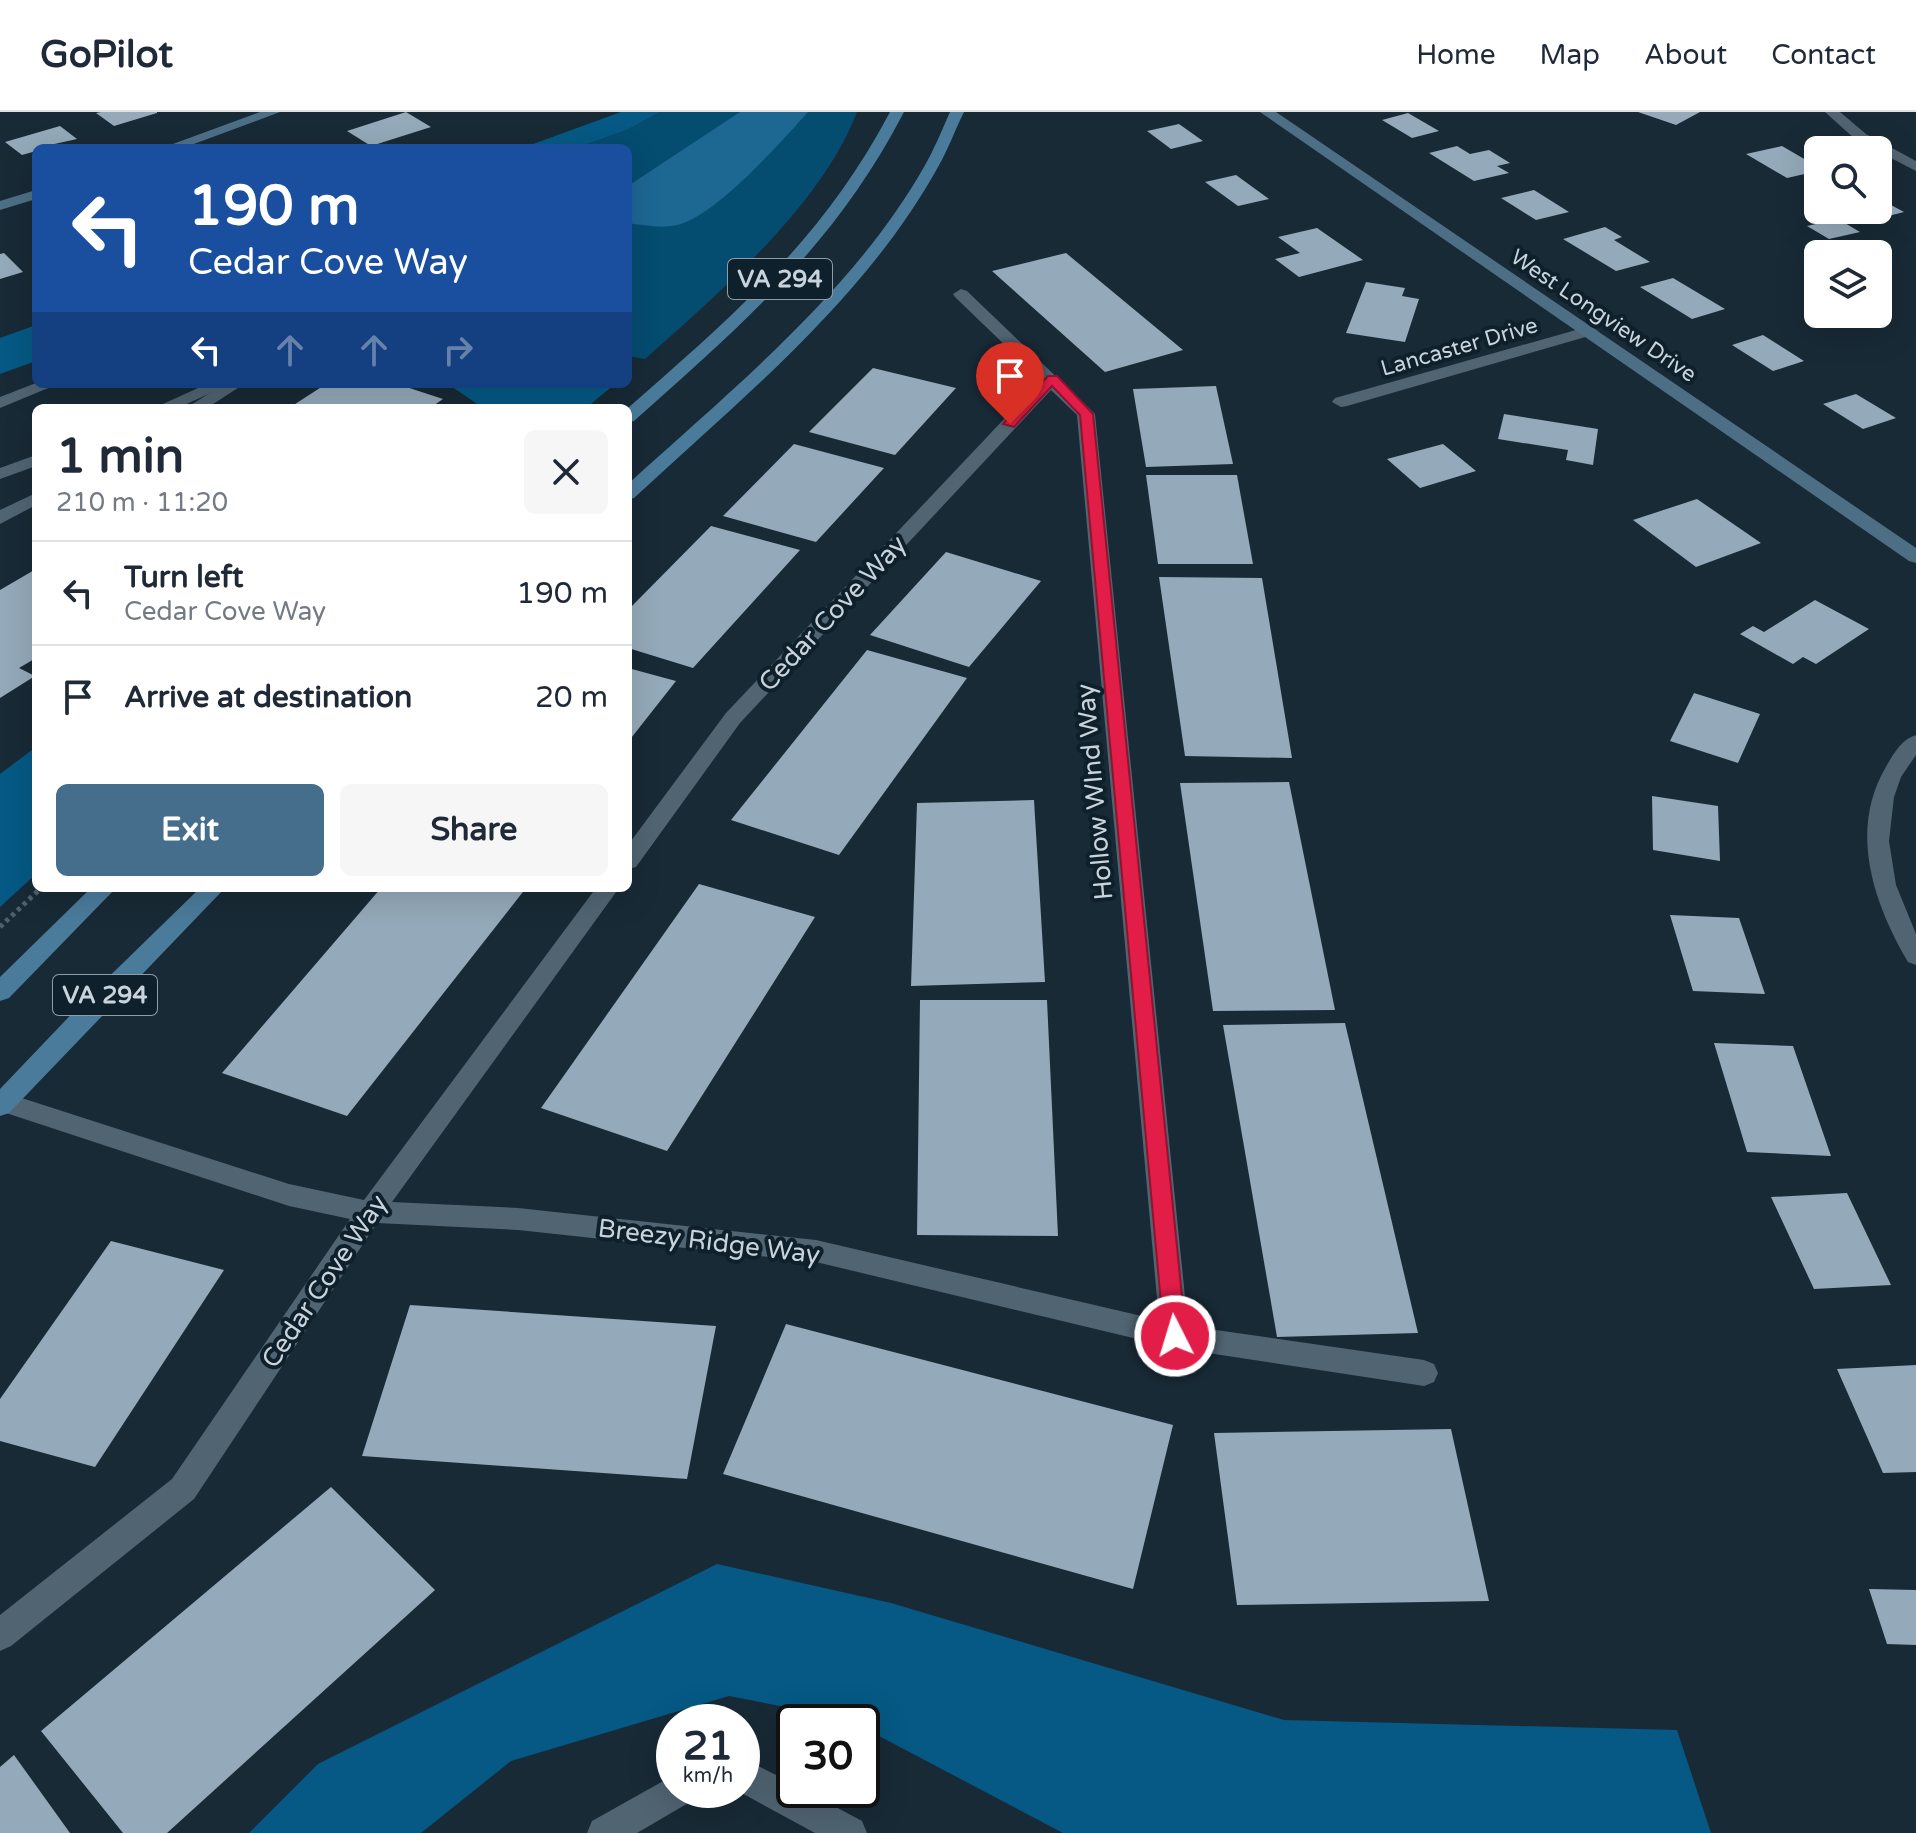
<!DOCTYPE html>
<html lang="en">
<head>
<meta charset="utf-8">
<style>
  body { margin:0; font-family:"Varela Round",sans-serif; background:#f6f6f7; color:#1f2937; height:100vh; display:flex; flex-direction:column; font-size:30px; white-space:nowrap }
  * { box-sizing:border-box; margin:0 }
  p { font-size:26px; color:#747a83 }
  .icon { flex:none; width:44px; height:44px; fill:none; stroke:currentColor; stroke-width:2; stroke-linecap:round; stroke-linejoin:round }
  .map { position:relative; flex:1; overflow:hidden }
  .details { position:absolute; left:32px; top:292px; width:600px; height:488px; display:flex; flex-direction:column; background:#fff; border-radius:12px; box-shadow:0 8px 32px #0002 }
  .details>* { flex:none }
  .hud { position:absolute; left:32px; top:32px; width:600px; height:244px; border-radius:12px; box-shadow:0 8px 32px #0002; background:#1a4fa0; color:#fff; overflow:hidden }
  .controls { position:absolute; left:1804px; top:24px; display:grid; gap:16px }
  .controls a { display:grid; place-items:center; width:88px; height:88px; border-radius:12px; background:#fff; box-shadow:0 8px 32px #0002; font-size:40px }
  .speed { position:absolute; left:656px; top:1592px; display:flex; gap:16px; font-size:40px; font-weight:700; text-align:center }
  .speed>* { display:grid; place-content:center; width:104px; height:104px; border-radius:50%; background:#fff; box-shadow:0 8px 32px #0002; line-height:1 }
  .speed small { font-size:20px; font-weight:400 }
  .speed .limit { border:4px solid #111; border-radius:12px; background:#fff; color:#111 }
  .pin { position:absolute; display:grid; place-items:center; width:68px; height:68px; color:#fff; margin:-82px -34px; border-radius:50% 50% 50% 0; rotate:-45deg; box-shadow:0 0 8px #0007 }
  .pin .icon { rotate:45deg }
  .me { position:absolute; width:88px; margin:-44px; rotate:355deg; stroke-linejoin:round; filter:drop-shadow(0 0 6px #0008) }
  .turn { display:flex; align-items:center; gap:28px; height:168px; padding:0 24px; font-size:36px }
  .turn .icon { width:104px; height:104px; stroke-width:2.5 }
  .turn b { display:block; font-size:56px; line-height:68px }
  .lanes { display:flex; align-items:center; height:76px; padding:0 24px; background:#0003; justify-content:center; gap:40px; direction:ltr }
  .lanes .off { opacity:.35 }
  .round { display:grid; place-items:center; flex:none; width:84px; height:84px; border-radius:12px; background:#f6f6f7 }
  .head { display:flex; align-items:center; justify-content:space-between; height:136px; padding:0 24px }
  h1 { font-size:48px; font-weight:700; line-height:60px }
  .primary-button { display:flex; gap:16px; margin-top:auto; padding:16px 24px }
  .primary-button a { flex:1; height:92px; border-radius:12px; background:#456d8c; color:#fff; font-size:32px; font-weight:700; line-height:92px; text-align:center }
  .primary-button a+a { background:#f6f6f7; color:#1f2937 }
  ul { padding:0; list-style:none }
  li { display:flex; align-items:center; gap:24px; height:104px; padding:0 24px; border-top:2px solid #e0e1e3 }
  li div { flex:1 }
  li b { display:block; font-size:30px }
  li em { font-style:normal }
  header { display:flex; align-items:center; gap:48px; box-sizing:border-box; height:112px; padding:0 40px; background:#fff; border-bottom:2px solid #e0e1e3 }
  header strong { font-size:38px }
  nav { display:flex; gap:44px; margin-inline-start:auto; font-size:28px }
  .map>svg:first-child { display:block }
  .green { fill:#054c71 }
  .forest { fill:#055984 }
  .water { fill:#1d6793 }
  .building { fill:#94a9b9 }
  .lines { fill:none; stroke-linecap:round; stroke-linejoin:round }
  .path { stroke:#50606b; stroke-width:5; stroke-dasharray:4 4; stroke-linecap:butt }
  .lane { fill:#506472; fill-rule:evenodd }
  .street { fill:#506472; fill-rule:evenodd }
  .secondary { fill:#4d6f86; fill-rule:evenodd }
  .primary { fill:#4b7b9b; fill-rule:evenodd }
  .route { fill:#e11d48; stroke:#92132f; stroke-width:2 }
  .labels { text-anchor:middle; stroke-width:8; stroke-linejoin:round; paint-order:stroke }
  .far-street-label { font-size:22px; fill:#c8d3db; stroke:#0e202c }
  .shield { fill:#0e202c; stroke:#909da6; stroke-width:2 }
  .shield-label { font-size:24px; font-weight:bold; fill:#c8d3db }
  .street-label { font-size:26px; fill:#c8d3db; stroke:#0e202c }
</style>
</head>
<body>
<header>
<strong>GoPilot</strong>
<nav><a>Home</a><a>Map</a><a>About</a><a>Contact</a></nav>
</header>
<div class="map">
<svg width="1916" height="1721" viewBox="0 0 1916 1721">
  <rect width="100%" height="100%" fill="#182a36"/>
  <!-- green -->
  <path class="green" d="M 660,0 L 857,0 C 821,94 719,181 645,247 L 628,244 L 628,36 L 576,36 L 627,18 Z"/>
  <!-- forest -->
  <path class="forest" d="M 621,0 L 660,0 L 627,18 L 576,36 L 522,36 Z
    M 36,213 L 36,249 L 0,262 L 0,226 Z
    M 448,272 L 615,272 L 586,296 L 483,296 Z
    M 36,635 L 36,762 L 0,795 L 0,662 Z
    M 717,1452 L 891,1491 L 1284,1608 L 1677,1618 L 1711,1721 L 1063,1721 L 862,1615 L 862,1610 L 729,1584 L 511,1649 L 421,1721 L 249,1721 L 318,1652 Z"/>
  <!-- water -->
  <path class="water" d="M 740,0 L 808,0 C 781,30 715,105 677,113 C 661,117 644,113 628,111 L 628,74 Z"/>
  <!-- building -->
  <path class="building" d="M 101,0 L 157,0 L 157,1 L 114,14 L 96,1 Z
    M 406,0 L 431,15 L 371,34 L 347,19 Z
    M 1638,0 L 1700,0 L 1676,13 Z
    M 1408,1 L 1439,19 L 1412,26 L 1382,8 Z
    M 1179,12 L 1203,29 L 1171,37 L 1147,19 Z
    M 60,14 L 77,27 L 36,36 L 36,39 L 22,43 L 5,30 Z
    M 1457,34 L 1470,42 L 1489,38 L 1510,51 L 1497,54 L 1509,61 L 1474,69 L 1429,41 Z
    M 1782,34 L 1818,55 L 1818,59 L 1787,66 L 1746,42 Z
    M 1236,63 L 1269,87 L 1238,94 L 1205,70 Z
    M 1534,78 L 1569,100 L 1536,108 L 1501,86 Z
    M 1878,86 L 1904,100 L 1865,110 L 1845,98 L 1878,98 Z
    M 1838,107 L 1860,120 L 1829,127 L 1807,114 Z
    M 1605,115 L 1622,125 L 1614,128 L 1650,150 L 1616,159 L 1563,127 Z
    M 1317,116 L 1363,148 L 1299,165 L 1275,147 L 1300,141 L 1278,125 Z
    M 4,141 L 23,160 L 0,167 L 0,142 Z
    M 1066,141 L 1183,238 L 1105,260 L 992,159 Z
    M 1673,166 L 1725,197 L 1692,207 L 1640,175 Z
    M 1366,170 L 1405,176 L 1402,184 L 1419,187 L 1405,230 L 1346,221 Z
    M 1763,223 L 1804,249 L 1773,259 L 1732,233 Z
    M 873,256 L 956,276 L 895,343 L 809,320 Z
    M 326,272 L 397,272 L 443,287 L 430,296 L 289,296 Z
    M 1216,274 L 1233,352 L 1146,355 L 1133,277 Z
    M 1856,282 L 1896,306 L 1863,317 L 1823,292 Z
    M 1504,302 L 1598,317 L 1593,353 L 1566,348 L 1568,338 L 1498,327 Z
    M 794,332 L 884,356 L 816,430 L 723,404 Z
    M 1443,332 L 1476,359 L 1420,376 L 1387,347 Z
    M 1146,363 L 1237,363 L 1253,452 L 1158,452 Z
    M 1697,387 L 1761,431 L 1696,455 L 1633,408 Z
    M 711,414 L 800,438 L 693,556 L 628,536 L 628,498 Z
    M 946,440 L 1041,469 L 969,555 L 870,523 Z
    M 36,457 L 36,546 L 19,556 L 35,564 L 0,586 L 0,478 Z
    M 1159,465 L 1262,466 L 1292,646 L 1185,644 Z
    M 1815,488 L 1869,517 L 1816,552 L 1803,545 L 1793,552 L 1740,522 L 1753,514 L 1764,520 Z
    M 867,538 L 967,566 L 839,743 L 731,708 Z
    M 628,556 L 676,569 L 628,630 Z
    M 1694,581 L 1760,602 L 1738,651 L 1670,629 Z
    M 1289,670 L 1335,898 L 1213,899 L 1180,671 Z
    M 1652,684 L 1718,694 L 1720,749 L 1653,738 Z
    M 1034,688 L 1045,870 L 911,874 L 917,691 Z
    M 699,772 L 815,805 L 667,1039 L 541,996 Z
    M 381,776 L 526,776 L 347,1004 L 222,961 Z
    M 1670,803 L 1739,806 L 1765,882 L 1693,879 Z
    M 920,888 L 1047,888 L 1058,1124 L 917,1123 Z
    M 1345,911 L 1418,1221 L 1277,1225 L 1223,913 Z
    M 1714,931 L 1793,934 L 1831,1044 L 1747,1040 Z
    M 1847,1081 L 1891,1173 L 1814,1177 L 1771,1085 Z
    M 111,1129 L 224,1158 L 95,1355 L 0,1329 L 0,1287 Z
    M 410,1193 L 716,1214 L 687,1367 L 362,1344 Z
    M 786,1212 L 1173,1313 L 1133,1477 L 723,1362 Z
    M 1916,1253 L 1916,1360 L 1883,1361 L 1837,1257 Z
    M 1451,1317 L 1489,1489 L 1237,1493 L 1214,1321 Z
    M 331,1375 L 435,1478 L 167,1721 L 123,1721 L 41,1619 Z
    M 1869,1477 L 1916,1478 L 1916,1533 L 1887,1532 Z
    M 14,1643 L 70,1721 L 0,1721 L 0,1655 Z"/>
  <g class="lines">
    <!-- path -->
    <path class="path" d="M 0,815 L 41,776"/>
    <!-- lane -->
    <path class="lane" d="M 207,272 L 230,272 L 178,296 L 154,296 Z
      M 36,343 L 36,354 L 0,367 L 0,356 Z
      M 742,1646 L 794,1672 L 794,1678 L 804,1678 L 862,1709 L 867,1721 L 815,1721 L 736,1678 L 742,1678 Z
      M 674,1663 L 674,1678 L 695,1678 L 690,1690 L 637,1721 L 587,1721 L 592,1709 Z"/>
    <!-- street -->
    <path class="street" d="M 1825,0 L 1840,0 L 1866,22 L 1916,49 L 1916,59 L 1856,28 Z
      M 961,177 L 967,179 L 1095,302 L 1188,1214 L 1424,1248 L 1434,1252 L 1438,1261 L 1434,1270 L 1424,1274 L 1175,1236 L 816,1150 L 518,1118 L 377,1111 L 194,1387 L 11,1534 L 0,1539 L 0,1503 L 172,1367 L 350,1107 L 289,1094 L 0,999 L 0,979 L 289,1072 L 364,1088 L 596,776 L 619,776 L 392,1090 L 518,1096 L 816,1128 L 1159,1208 L 1077,303 L 1051,278 L 740,611 L 636,755 L 628,757 L 628,733 L 726,601 L 1041,268 L 955,185 L 953,182 Z
      M 1590,214 L 1598,219 L 1596,222 L 1347,294 L 1341,295 L 1332,290 L 1335,286 Z
      M 36,271 L 58,272 L 0,296 L 0,285 Z
      M 224,272 L 244,272 L 207,296 L 186,296 Z
      M 36,381 L 36,393 L 0,412 L 0,398 Z
      M 1916,623 L 1916,643 L 1901,665 L 1894,685 L 1889,729 L 1896,773 L 1916,822 L 1916,853 L 1908,850 C 1873,790 1848,717 1887,653 C 1894,641 1902,627 1916,623 Z"/>
    <!-- secondary -->
    <path class="secondary" d="M 260,0 L 280,0 L 183,36 L 162,36 Z
      M 1260,0 L 1276,0 L 1916,436 L 1916,451 L 1909,449 Z
      M 36,78 L 36,87 L 0,98 L 0,89 Z"/>
    <!-- primary -->
    <path class="primary" d="M 890,0 L 904,0 C 835,133 744,211 634,309 L 628,310 L 628,296 C 734,203 823,127 890,0 Z
      M 950,0 L 964,0 C 955,18 948,38 938,55 C 865,187 743,285 634,386 L 628,387 L 628,372 C 733,276 852,181 924,55 C 934,38 942,18 950,0 Z
      M 91,776 L 116,776 L 9,886 L 0,889 L 0,865 Z
      M 200,776 L 225,776 L 9,1001 L 0,1004 L 0,977 L 84,889 Z"/>
  </g>
  <!-- route -->
  <path class="route" d="M 1048,264 L 1057,264 L 1093,302 L 1186,1224 L 1183,1231 L 1175,1234 L 1167,1231 L 1164,1224 L 1080,303 L 1052,274 L 1014,315 L 1003,312 Z"/>
  <g class="labels">
    <!-- far-street labels -->
    <g class="far-street-label">
      <text transform="translate(1604 203) rotate(34)" y="8">West Longview Drive</text>
      <text transform="translate(1459 234) rotate(-16)" y="8">Lancaster Drive</text>
    </g>
    <!-- shield labels -->
    <g class="shield">
      <rect x="728" y="147" width="104" height="40" rx="6"/>
      <rect x="53" y="863" width="104" height="40" rx="6"/>
    </g>
    <g class="shield-label">
      <text x="780" y="175">VA 294</text>
      <text x="105" y="891">VA 294</text>
    </g>
    <!-- street labels -->
    <g class="street-label">
      <text transform="translate(832 501) rotate(-47)" y="9">Cedar Cove Way</text>
      <text transform="translate(1094 680) rotate(-95)" y="9">Hollow WInd Way</text>
      <text transform="translate(709 1129) rotate(7)" y="9">Breezy Ridge Way</text>
      <text transform="translate(324 1169) rotate(-56)" y="9">Cedar Cove Way</text>
    </g>
  </g>
</svg>
<div class="controls">
<a><svg class="icon" aria-label="search" viewBox="0 0 24 24"><circle cx="10" cy="10" r="6"/><path d="M15 15l6 6"/></svg></a>
<a><svg class="icon" aria-label="layers" viewBox="0 0 24 24"><path d="M12 4l9 5-9 5-9-5zM3 14l9 5 9-5"/></svg></a>
</div>
<div class="speed"><div>21<small>km/h</small></div><div class="limit">30</div></div>
<div class="pin" style="left:1010px;top:312px;background:#d93025"><svg class="icon" aria-label="arrive" viewBox="0 0 24 24"><path d="M6 21V4h12l-3 4 3 4H6"/></svg></div>
<svg class="me" style="left:1175px;top:1224px" viewBox="-20 -20 40 40"><circle r="17" fill="#e11d48" stroke="#fff" stroke-width="3"/><path d="M0-11L8 9 0 5-8 9z" fill="#fff"/></svg>
<div class="hud">
<div class="turn"><svg class="icon" aria-label="left" viewBox="0 0 24 24"><path d="M17 20v-9H6M10 6l-5 5 5 5"/></svg><div><b>190 m</b>Cedar Cove Way</div></div>
<div class="lanes"><svg class="icon" aria-label="left" viewBox="0 0 24 24"><path d="M17 20v-9H6M10 6l-5 5 5 5"/></svg><svg class="icon off" aria-label="ahead" viewBox="0 0 24 24"><path d="M12 20V5M6 11l6-6 6 6"/></svg><svg class="icon off" aria-label="ahead" viewBox="0 0 24 24"><path d="M12 20V5M6 11l6-6 6 6"/></svg><svg class="icon off" aria-label="right" viewBox="0 0 24 24"><path d="M7 20v-9h11M14 6l5 5-5 5"/></svg></div>
</div>
<section class="details">
<div class="head"><div><h1>1 min</h1><p>210 m · 11:20</p></div><a class="round"><svg class="icon" aria-label="close" viewBox="0 0 24 24"><path d="M6 6l12 12M18 6L6 18"/></svg></a></div>
<ul>
<li><svg class="icon" aria-label="left" viewBox="0 0 24 24"><path d="M17 20v-9H6M10 6l-5 5 5 5"/></svg><div><b>Turn left</b><p>Cedar Cove Way</p></div><em>190 m</em></li>
<li><svg class="icon" aria-label="arrive" viewBox="0 0 24 24"><path d="M6 21V4h12l-3 4 3 4H6"/></svg><div><b>Arrive at destination</b></div><em>20 m</em></li>
</ul>
<div class="primary-button"><a>Exit</a><a>Share</a></div>
</section>
</div>
</body>
</html>
